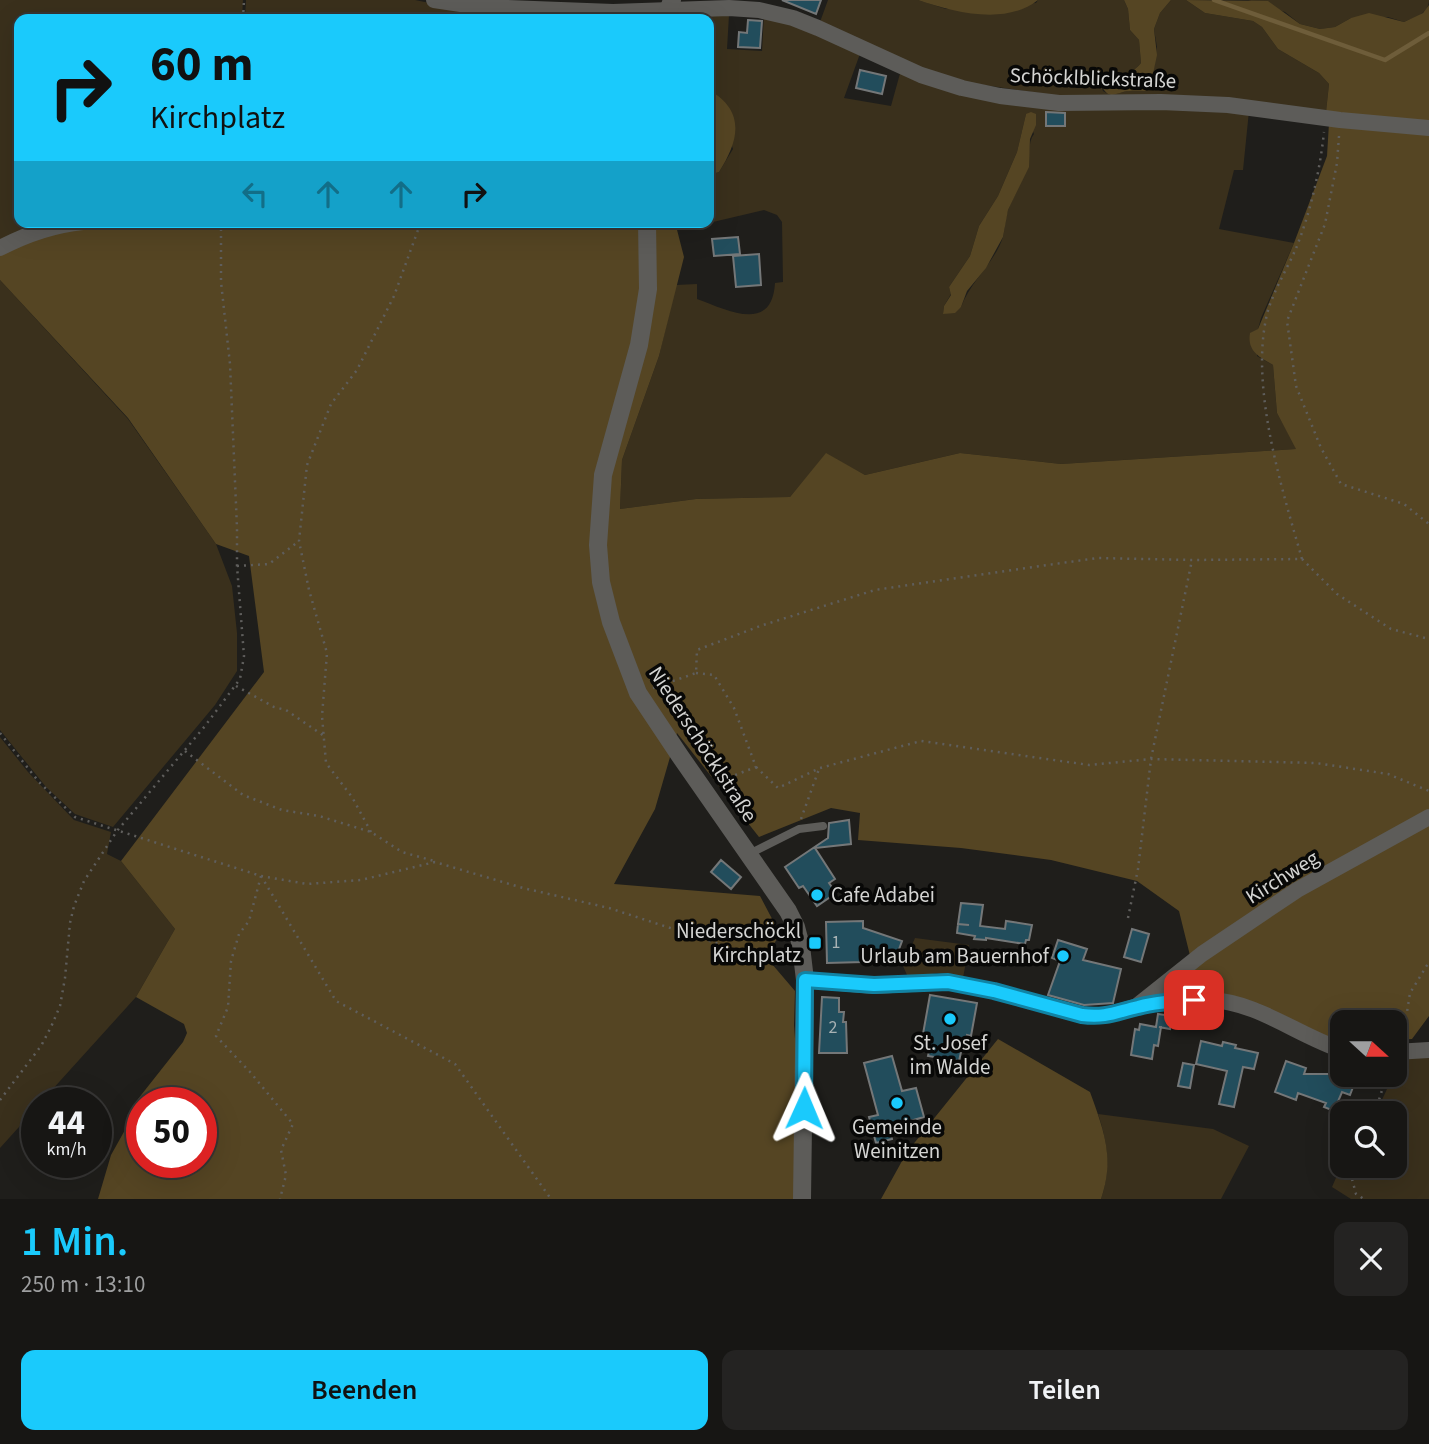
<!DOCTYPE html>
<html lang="de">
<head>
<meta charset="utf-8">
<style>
  body { margin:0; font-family:"Source Sans 3",sans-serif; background:#242322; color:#f1f3f6; height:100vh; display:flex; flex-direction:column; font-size:26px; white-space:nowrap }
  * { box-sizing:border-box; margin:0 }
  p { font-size:23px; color:#9e9fa0 }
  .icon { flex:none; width:38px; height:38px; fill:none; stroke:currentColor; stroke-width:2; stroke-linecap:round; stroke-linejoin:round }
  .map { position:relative; height:1199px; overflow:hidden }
  .details { display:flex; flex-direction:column; background:#171614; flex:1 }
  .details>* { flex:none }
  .guide { position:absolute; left:14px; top:14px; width:700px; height:214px; border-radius:14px; box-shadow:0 7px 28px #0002,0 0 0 2px #363534; background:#1acafc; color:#111; overflow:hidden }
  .needle { width:46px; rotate:111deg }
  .controls { position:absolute; left:1330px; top:1010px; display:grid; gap:14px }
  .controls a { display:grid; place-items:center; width:77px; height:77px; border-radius:14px; background:#171614; box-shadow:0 7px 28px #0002,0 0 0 2px #363534; font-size:35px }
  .speed { position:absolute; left:21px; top:1087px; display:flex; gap:14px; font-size:35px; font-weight:700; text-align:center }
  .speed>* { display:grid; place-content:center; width:91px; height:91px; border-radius:50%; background:#171614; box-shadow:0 7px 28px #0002,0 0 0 2px #363534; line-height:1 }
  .speed small { font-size:18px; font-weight:400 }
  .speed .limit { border:10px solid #d22; background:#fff; color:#111 }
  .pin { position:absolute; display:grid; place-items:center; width:60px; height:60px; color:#fff; margin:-30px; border-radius:14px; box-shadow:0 4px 10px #0006 }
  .me { position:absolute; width:77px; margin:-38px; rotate:1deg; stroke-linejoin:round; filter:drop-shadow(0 0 5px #0008) }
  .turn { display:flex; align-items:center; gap:24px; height:147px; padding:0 21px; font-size:32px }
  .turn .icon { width:91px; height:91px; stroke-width:2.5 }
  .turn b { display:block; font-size:49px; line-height:60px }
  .lanes { display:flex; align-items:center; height:66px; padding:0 21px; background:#0003; justify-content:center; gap:35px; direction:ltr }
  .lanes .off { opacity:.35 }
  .round { display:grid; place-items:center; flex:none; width:74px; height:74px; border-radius:14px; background:#242322 }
  .summary { display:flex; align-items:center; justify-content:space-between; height:119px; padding:0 21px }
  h1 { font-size:42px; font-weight:600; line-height:52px; color:#1acafc }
  .button { display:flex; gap:14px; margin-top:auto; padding:14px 21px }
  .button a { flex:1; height:80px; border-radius:14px; background:#1acafc; color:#111; font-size:28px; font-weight:600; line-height:80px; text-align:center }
  .button a+a { background:#242322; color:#f1f3f6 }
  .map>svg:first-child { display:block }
  .green { fill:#3a301c; fill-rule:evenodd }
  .forest { fill:#554523; fill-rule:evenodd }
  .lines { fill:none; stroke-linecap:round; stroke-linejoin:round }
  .stream { stroke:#6e5d3a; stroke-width:4.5 }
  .building { fill:#224d5c; stroke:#747778; stroke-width:2 }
  .path { stroke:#5f5e5c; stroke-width:2.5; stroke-dasharray:2 5; stroke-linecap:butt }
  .lane { stroke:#5d5c59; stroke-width:8 }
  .street { stroke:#5d5c59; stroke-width:16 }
  .secondary { stroke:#5d5c59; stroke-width:18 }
  .route-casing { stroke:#1183a4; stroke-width:18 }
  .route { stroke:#1acafc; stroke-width:12 }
  .poi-dot { fill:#1acafc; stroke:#080807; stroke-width:2.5 }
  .labels { text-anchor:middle; stroke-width:7; stroke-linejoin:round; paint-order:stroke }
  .number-label { font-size:18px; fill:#a8b2b4 }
  .street-label { font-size:21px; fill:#d4d4d2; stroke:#080807 }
  .poi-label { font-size:21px; fill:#d4d4d2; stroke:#080807; text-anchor:end }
</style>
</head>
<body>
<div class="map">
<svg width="1429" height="1199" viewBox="0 0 1429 1199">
  <rect width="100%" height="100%" fill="#1f1e1b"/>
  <!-- green -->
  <path class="green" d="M 0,0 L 243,0 L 242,19 L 19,19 L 19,222 L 44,222 L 0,241 Z
    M 246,0 L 415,0 L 469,11 L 517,13 L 517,19 L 245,19 Z
    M 828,0 L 918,0 L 946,9 L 1036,3 L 1038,0 L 1124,0 L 1128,9 L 1130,30 L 1139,40 L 1141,63 C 1132,73 1126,76 1112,72 L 1099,80 L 1103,91 L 1110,95 L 1128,91 L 1153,90 L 1156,84 L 1153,74 L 1157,47 L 1154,29 L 1160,13 L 1171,0 L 1186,0 L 1205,13 L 1253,21 L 1262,27 L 1278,49 L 1319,73 L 1329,84 L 1326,112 L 1059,96 L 963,82 L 924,69 L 820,22 Z
    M 1248,0 L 1429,0 C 1429,14 1414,17 1404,22 L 1388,17 L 1351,18 L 1335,27 L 1320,29 L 1300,24 L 1285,12 Z
    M 729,15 L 727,49 L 762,51 L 764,15 L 861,51 L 844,98 L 891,106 L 901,70 L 961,91 L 1249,111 L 1243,170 L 1234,170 L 1219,229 L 1294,243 L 1261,318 L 1258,329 L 1257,356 L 1273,365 L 1277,413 L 1297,449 L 1061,464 L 960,453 L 865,475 L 826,454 L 790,497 L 696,499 L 620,509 L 622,460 L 659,356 L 676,285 L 697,284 L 697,299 C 727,310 772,334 775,283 L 783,282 L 782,222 L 777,215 L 764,210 L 696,226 L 697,222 L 709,222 L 709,175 L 719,172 L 733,149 L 714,93 L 709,90 L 709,19 L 677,19 L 680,17 ZM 1026,114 L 1034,134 C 1027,143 1031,157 1026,170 C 1021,184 1014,196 1008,210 C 1005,219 1005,228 1003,237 C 995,262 971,281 961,307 L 943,314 L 944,306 L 951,294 L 949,287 L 970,256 L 979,226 L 998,196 L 1017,152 Z
    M 0,280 L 128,419 L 216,544 L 232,586 L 237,633 L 237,671 L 215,705 L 113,827 L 75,814 L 46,787 L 0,730 Z
    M 0,737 L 28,772 L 74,820 L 111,832 L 107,854 L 121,861 L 175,929 L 136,997 L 41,1102 L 37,1102 L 37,1107 L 0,1148 Z
    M 915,938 L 969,945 L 963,978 L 937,973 L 918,977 L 907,975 L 903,966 Z
    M 1403,1054 L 1429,1056 L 1429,1199 L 1351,1199 L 1332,1187 L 1342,1164 L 1395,1166 L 1395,1113 L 1376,1113 Z
    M 1098,1114 L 1213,1129 L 1249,1146 L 1221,1199 L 1101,1199 C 1111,1170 1108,1143 1098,1114 Z"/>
  <!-- forest -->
  <path class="forest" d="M 918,0 L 1038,0 C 1005,26 954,12 918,0 Z
    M 1124,0 L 1171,0 L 1160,13 L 1154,29 L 1157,55 L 1153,74 L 1156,84 L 1153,90 C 1145,92 1138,90 1130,91 C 1113,92 1109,104 1099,80 L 1103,72 C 1122,71 1126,80 1141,63 L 1139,40 L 1130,30 L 1128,9 Z
    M 1186,0 L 1268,1 L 1300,24 L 1320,29 L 1335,27 L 1351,18 L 1369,13 L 1404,22 L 1423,13 L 1429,5 L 1429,121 L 1326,112 L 1329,84 L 1319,73 L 1278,49 L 1262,27 L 1253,21 L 1205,13 Z
    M 709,90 C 746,111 739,141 719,172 L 709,175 Z
    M 1031,112 L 1036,114 L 1036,125 L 1030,139 L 1029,167 L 1008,210 L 1003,237 L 986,268 L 967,291 L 961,307 L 955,313 L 943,314 L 944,306 L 951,295 L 949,287 L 970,256 L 979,226 L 998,196 L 1017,152 L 1026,114 Z
    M 1329,123 L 1429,132 L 1429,1016 L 1412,1039 L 1395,1040 L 1395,1022 L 1342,1022 L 1342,1041 L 1329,1041 L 1253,1005 L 1198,988 L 1179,911 L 1137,881 L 1051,860 L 961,848 L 858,840 L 860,813 L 831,808 L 759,837 L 677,733 L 655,809 L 614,884 L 760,896 L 780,934 L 766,957 L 795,991 L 794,1025 L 807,1199 L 98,1199 L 111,1155 L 130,1121 L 138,1099 L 183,1042 L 187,1033 L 184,1024 L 136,997 L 175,929 L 121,861 L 264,672 L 249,556 L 216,544 L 128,418 L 0,280 L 0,255 L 57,230 L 141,222 L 675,222 L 684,257 L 659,356 L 622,460 L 620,509 L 696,499 L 790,497 L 826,453 L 865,475 L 960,453 L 1061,464 L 1296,449 L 1277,413 L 1273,365 C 1259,357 1247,351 1250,333 L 1258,329 L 1294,243 L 1327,156 ZM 142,1102 L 201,1102 L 201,1162 L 142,1162 Z
    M 998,1039 L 1090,1092 C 1104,1131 1115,1158 1101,1199 L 881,1199 L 907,1152 Z"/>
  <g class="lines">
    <!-- stream -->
    <path class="stream" d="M 1214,0 L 1385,60 L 1429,33"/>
  </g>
  <!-- building -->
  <path class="building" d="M 782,0 L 821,0 L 816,14 Z
    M 748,20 L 762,21 L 760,48 L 738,47 L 739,32 L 747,33 Z
    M 860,70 L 886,76 L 882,94 L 856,88 Z
    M 1046,112 L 1065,113 L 1065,126 L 1046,126 Z
    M 738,237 L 740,254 L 714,256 L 712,239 Z
    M 759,254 L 761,285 L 736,287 L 733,256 Z
    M 849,820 L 851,844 L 815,848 L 835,879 L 829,883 L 836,893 L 817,906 L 803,886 L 799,888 L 785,867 L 828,838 L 829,823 Z
    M 721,860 L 741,877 L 731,889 L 711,872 Z
    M 961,903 L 983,905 L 980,926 L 1005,929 L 1006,921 L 1032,925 L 1029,940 L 1026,940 L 1025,944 L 986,938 L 986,940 L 974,939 L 975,936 L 957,933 L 958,924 L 969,925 L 958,924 Z
    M 863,921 L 863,928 L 902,941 L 894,963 L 863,952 L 863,962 L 827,963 L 826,922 Z
    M 1132,929 L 1149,934 L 1141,962 L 1124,957 Z
    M 1058,940 L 1087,949 L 1083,960 L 1121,969 L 1113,1003 L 1084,1005 L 1048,995 L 1060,961 L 1052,958 Z
    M 930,995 L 977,1003 L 971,1036 L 967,1035 L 965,1044 L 963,1043 L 959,1061 L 928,1056 L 930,1047 L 921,1045 Z
    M 822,997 L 839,998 L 839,1012 L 844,1012 L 843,1022 L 846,1022 L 847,1053 L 819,1053 Z
    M 1158,1014 L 1172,1016 L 1170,1029 L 1159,1027 L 1161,1027 L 1158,1046 L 1154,1045 L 1152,1059 L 1131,1055 L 1135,1029 L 1139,1030 L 1140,1024 L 1156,1027 Z
    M 1201,1041 L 1222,1046 L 1223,1042 L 1236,1045 L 1235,1048 L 1258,1053 L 1254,1069 L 1243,1067 L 1234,1107 L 1219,1104 L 1227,1071 L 1196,1064 Z
    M 892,1056 L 902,1091 L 916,1088 L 924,1117 L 910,1121 L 911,1125 L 890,1131 L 892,1139 L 876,1143 L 869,1117 L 878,1115 L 864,1063 Z
    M 1338,1060 L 1342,1060 L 1342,1074 L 1358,1074 L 1350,1095 L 1342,1092 L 1334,1111 L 1324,1107 L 1326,1103 L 1298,1093 L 1296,1100 L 1275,1092 L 1286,1061 L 1306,1068 L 1304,1074 L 1332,1074 Z
    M 1183,1063 L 1194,1065 L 1190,1088 L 1178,1086 Z"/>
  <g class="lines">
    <!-- path -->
    <path class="path" d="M 243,19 L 244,0
      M 1339,136 L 1337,163 L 1325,224 L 1287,321 L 1296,386 L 1321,448 L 1341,484 L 1404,504 L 1429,524
      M 1302,559 L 1337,594 L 1391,629 L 1429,639
      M 237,566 L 269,564 L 299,541
      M 696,673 L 714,675 L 734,708 L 756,767 L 717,782
      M 236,686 L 274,707 L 286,710 L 324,736
      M 653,688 L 696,673 L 697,650 L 760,626 L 875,590 L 971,576 L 1097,558 L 1192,560 L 1302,559 C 1282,489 1251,391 1266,319 C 1270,296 1288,268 1297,246 C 1311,210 1320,170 1324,132
      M 0,733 L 39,782 L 75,817 L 261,876 L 307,884 L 361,880 L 435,862 L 523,888 L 609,908 L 753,955 L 786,961
      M 185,751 L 243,795 L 282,810 L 319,816 L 371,832 L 402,852 L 434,861
      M 756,767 L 778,788 L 820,768 L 921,741 L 1089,765 L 1151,759 L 1316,763 L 1388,774 L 1429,791
      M 801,819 L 819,769
      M 371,832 L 352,797 L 326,763 L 322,716 L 327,653 L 309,590 L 299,541 L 307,465 L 331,404 L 357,370 L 394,296 L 418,230 L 418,222
      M 261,876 L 336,1001 L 455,1064 L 551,1199
      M 261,876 L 249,921 L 239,934 L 231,961 L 228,1007 L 216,1036 L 250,1072 L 293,1124 L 281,1150 L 286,1175 L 280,1199
      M 1128,918 L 1138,869 L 1151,759 L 1192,560
      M 1395,1036 L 1407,1012 L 1410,993 L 1429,962
      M 0,1100 L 41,1046 L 51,1027 L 60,1006 L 65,978 L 70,923 L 74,906 L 84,881 L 117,831 L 205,726 L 240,679 L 244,656 L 237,566 L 237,528 L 230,364 L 221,282 L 221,222
      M 1375,1113 L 1387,1074
      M 1357,1166 L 1352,1179 L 1356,1194 L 1364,1199"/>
    <!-- lane -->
    <path class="lane" d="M 749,854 L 799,829 L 823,826"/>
    <!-- street -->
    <path class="street" d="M 434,0 L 481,7 L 613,12 L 729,8 L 759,10 L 793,18 L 818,28 L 921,75 L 962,88 L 1000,96 L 1059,103 L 1161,102 L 1228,105 L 1340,120 L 1429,128
      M 0,248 C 27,234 52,225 83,222
      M 805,980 L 874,986 L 948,982 L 994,991 L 1082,1015 C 1103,1017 1116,1013 1135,1007 C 1158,1000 1187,999 1211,1000 C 1257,1002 1299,1036 1342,1050
      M 1138,1005 L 1202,954 L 1297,890 L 1429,817
      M 1395,1052 L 1429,1050"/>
    <!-- secondary -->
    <path class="secondary" d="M 665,19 L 672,0
      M 647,222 L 648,289 L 639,345 L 603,475 L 598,545 L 601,582 L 611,622 L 638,693 L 680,756 L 788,911 L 796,927 L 801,946 L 805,980 L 802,1199"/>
  </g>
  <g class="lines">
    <defs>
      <path id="route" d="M 804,1108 L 805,980 L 874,985 L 948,982 L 994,991 L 1082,1015 C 1106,1018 1116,1012 1138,1007 C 1156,1002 1175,1001 1194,1000"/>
    </defs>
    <!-- route casing -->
    <use href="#route" class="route-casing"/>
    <!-- route -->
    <use href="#route" class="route"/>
  </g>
  <!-- markers -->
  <g class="poi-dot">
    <circle cx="817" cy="895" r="7"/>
    <rect x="808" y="936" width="14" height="14" rx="3.5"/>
    <circle cx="1063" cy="956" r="7"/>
    <circle cx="950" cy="1019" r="7"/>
    <circle cx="897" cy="1103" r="7"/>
  </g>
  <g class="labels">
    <!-- number labels -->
    <g class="number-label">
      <text x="836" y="948">1</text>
      <text x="833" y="1033">2</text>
    </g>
    <!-- street labels -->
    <g class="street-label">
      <text transform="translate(1093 78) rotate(2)" y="7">Schöcklblickstraße</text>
      <text transform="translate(703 744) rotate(57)" y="7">Niederschöcklstraße</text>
      <text transform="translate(1282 877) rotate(-32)" y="7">Kirchweg</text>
    </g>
    <!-- poi labels -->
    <g class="poi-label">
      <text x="831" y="902" text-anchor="start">Cafe Adabei</text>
      <text x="801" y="938">Niederschöckl<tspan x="801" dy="24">Kirchplatz</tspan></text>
      <text x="1049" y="963">Urlaub am Bauernhof</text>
      <text x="950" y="1050" text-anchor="middle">St. Josef<tspan x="950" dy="24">im Walde</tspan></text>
      <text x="897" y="1134" text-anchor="middle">Gemeinde<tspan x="897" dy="24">Weinitzen</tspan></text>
    </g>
  </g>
</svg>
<div class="controls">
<a><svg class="needle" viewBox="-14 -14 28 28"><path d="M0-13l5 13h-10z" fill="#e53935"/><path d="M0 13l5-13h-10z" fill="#9e9fa0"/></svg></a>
<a><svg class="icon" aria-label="search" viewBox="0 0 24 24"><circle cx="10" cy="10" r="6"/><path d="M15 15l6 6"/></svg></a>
</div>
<div class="speed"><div>44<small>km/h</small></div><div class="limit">50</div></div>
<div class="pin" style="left:1194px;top:1000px;background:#d93025"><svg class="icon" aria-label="arrive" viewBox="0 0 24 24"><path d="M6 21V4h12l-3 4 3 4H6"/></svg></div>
<svg class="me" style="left:804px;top:1108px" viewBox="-20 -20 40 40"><path d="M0-17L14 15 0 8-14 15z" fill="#1acafc" stroke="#fff" stroke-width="4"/></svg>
<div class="guide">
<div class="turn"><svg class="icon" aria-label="right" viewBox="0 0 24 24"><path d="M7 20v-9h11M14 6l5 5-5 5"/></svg><div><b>60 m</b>Kirchplatz</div></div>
<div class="lanes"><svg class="icon off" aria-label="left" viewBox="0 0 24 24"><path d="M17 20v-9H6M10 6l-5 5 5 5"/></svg><svg class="icon off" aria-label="ahead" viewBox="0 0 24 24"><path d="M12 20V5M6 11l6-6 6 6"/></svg><svg class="icon off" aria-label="ahead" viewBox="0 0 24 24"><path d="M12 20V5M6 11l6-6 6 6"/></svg><svg class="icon" aria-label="right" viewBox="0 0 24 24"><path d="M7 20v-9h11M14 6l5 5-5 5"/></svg></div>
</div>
</div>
<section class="details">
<div class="summary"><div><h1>1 Min.</h1><p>250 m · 13:10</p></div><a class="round"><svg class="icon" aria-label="close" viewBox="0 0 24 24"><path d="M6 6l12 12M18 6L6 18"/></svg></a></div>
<div class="button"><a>Beenden</a><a>Teilen</a></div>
</section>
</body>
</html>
